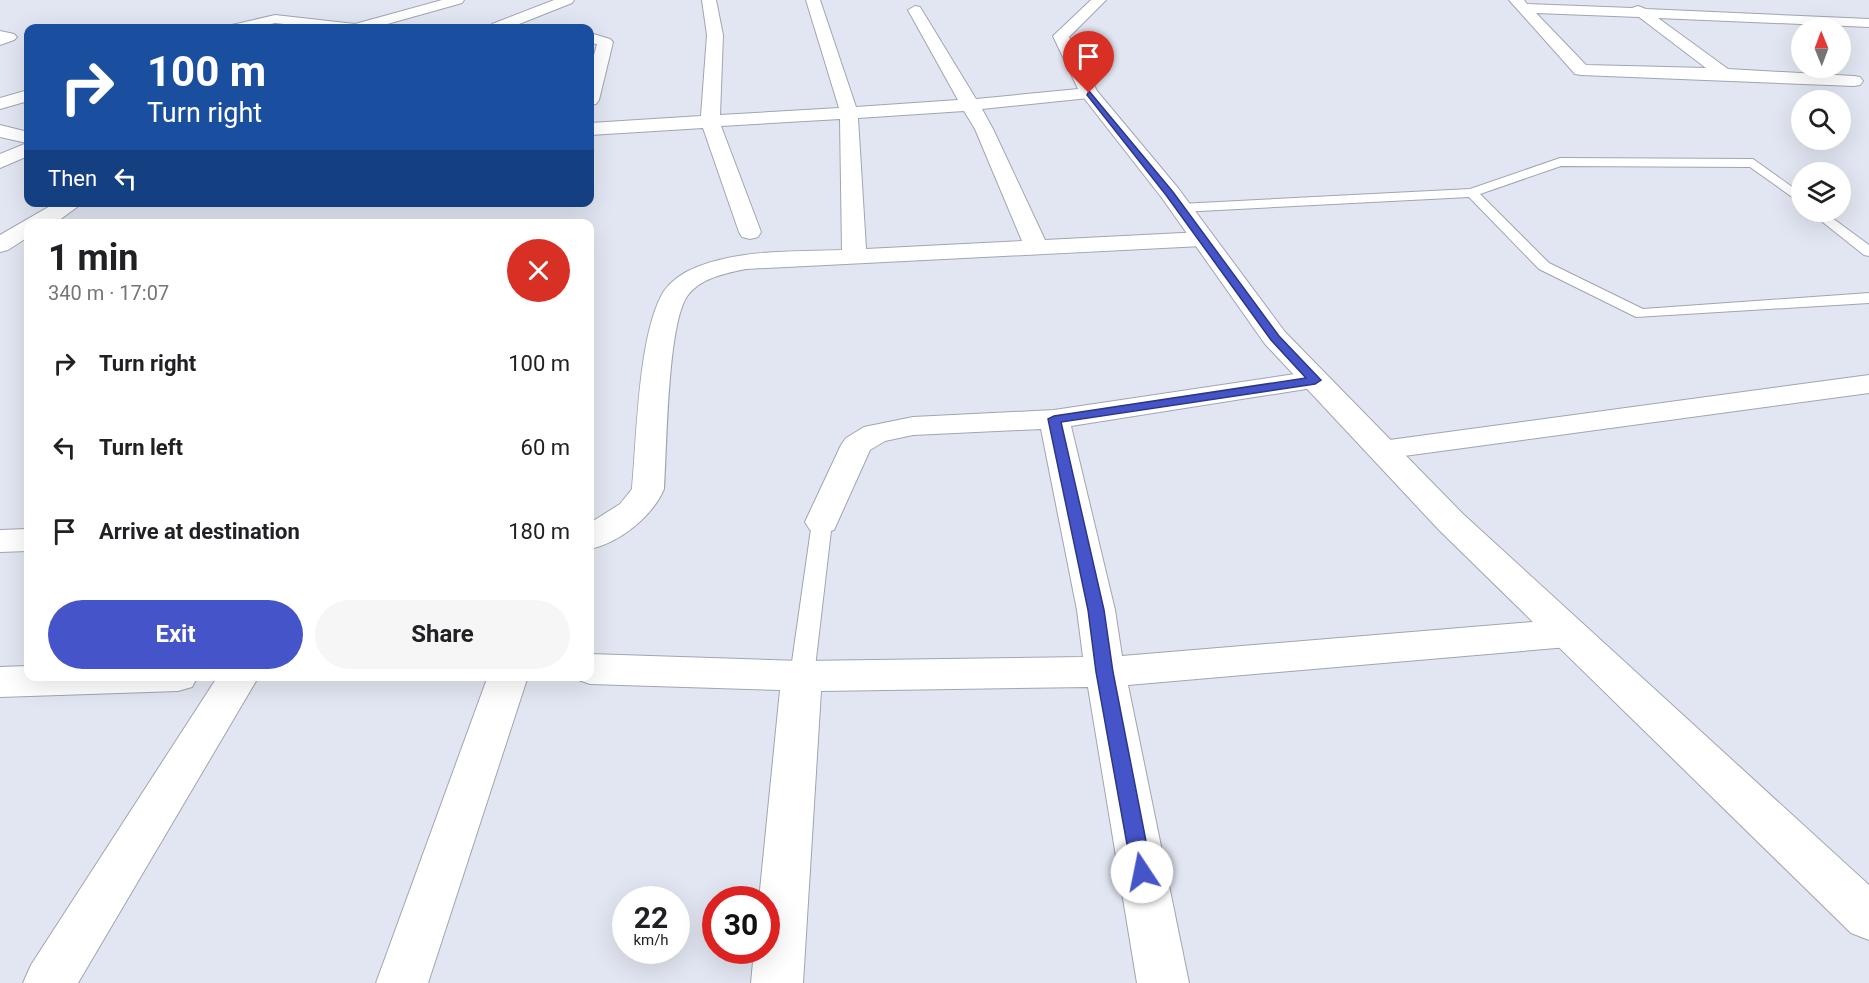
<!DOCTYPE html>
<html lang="en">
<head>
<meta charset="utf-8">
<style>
  body { margin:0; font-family:Roboto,sans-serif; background:#f6f6f6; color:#202124; height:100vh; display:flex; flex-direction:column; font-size:22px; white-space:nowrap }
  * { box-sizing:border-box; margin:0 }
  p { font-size:20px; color:#757577 }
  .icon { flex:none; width:33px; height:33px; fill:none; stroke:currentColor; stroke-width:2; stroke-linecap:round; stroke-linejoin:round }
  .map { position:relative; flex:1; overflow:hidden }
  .details { position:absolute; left:24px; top:219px; width:570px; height:462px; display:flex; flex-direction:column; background:#fff; border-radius:12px; box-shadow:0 6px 24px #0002 }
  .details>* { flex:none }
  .banner { position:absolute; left:24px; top:24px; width:570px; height:183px; border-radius:12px; box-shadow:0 6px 24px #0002; background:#1a4fa0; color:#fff; overflow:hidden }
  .needle { width:39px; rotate:359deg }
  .fabs { position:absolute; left:1791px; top:18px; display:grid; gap:12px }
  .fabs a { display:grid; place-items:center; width:60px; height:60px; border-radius:50%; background:#fff; box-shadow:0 6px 24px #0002; font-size:30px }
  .speed { position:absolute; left:612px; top:886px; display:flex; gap:12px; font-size:30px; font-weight:700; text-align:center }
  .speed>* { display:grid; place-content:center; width:78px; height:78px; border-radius:50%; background:#fff; box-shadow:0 6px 24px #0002; line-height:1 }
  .speed small { font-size:15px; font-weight:400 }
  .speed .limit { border:9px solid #d22; background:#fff; color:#111 }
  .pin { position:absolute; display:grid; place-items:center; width:51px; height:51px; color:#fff; margin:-62px -26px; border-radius:50% 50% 50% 0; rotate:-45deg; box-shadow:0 0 6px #0007 }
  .pin .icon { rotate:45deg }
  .me { position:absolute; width:66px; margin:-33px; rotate:349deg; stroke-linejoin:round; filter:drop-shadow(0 0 4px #0008) }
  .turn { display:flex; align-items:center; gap:21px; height:126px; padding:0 24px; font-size:27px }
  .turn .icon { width:78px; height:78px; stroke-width:2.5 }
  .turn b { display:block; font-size:42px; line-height:51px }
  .then { display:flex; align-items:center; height:57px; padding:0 24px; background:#0003; gap:12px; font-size:22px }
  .round { display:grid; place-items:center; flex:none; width:63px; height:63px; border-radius:32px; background:#f6f6f6 }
  .overview { display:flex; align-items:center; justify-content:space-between; height:102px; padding:0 24px }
  h1 { font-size:36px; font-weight:700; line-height:45px }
  .primary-button { display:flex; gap:12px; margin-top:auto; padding:12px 24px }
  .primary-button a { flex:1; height:69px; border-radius:36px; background:#4555c9; color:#fff; font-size:24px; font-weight:700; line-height:69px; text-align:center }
  .primary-button a+a { background:#f6f6f6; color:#202124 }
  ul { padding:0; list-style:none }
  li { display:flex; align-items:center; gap:18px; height:84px; padding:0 24px }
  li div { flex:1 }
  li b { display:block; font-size:22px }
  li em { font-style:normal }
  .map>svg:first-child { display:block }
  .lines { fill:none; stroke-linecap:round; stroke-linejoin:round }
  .service-casing { stroke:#a1a5b0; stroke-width:2 }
  .minor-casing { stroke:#a1a5b0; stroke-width:2 }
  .tertiary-casing { stroke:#a1a5b0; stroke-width:2 }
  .service { fill:#fff; fill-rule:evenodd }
  .minor { fill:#fff; fill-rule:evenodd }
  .tertiary { fill:#fff; fill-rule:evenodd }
  .route { fill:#4555c9; stroke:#2d3783; stroke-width:1.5 }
</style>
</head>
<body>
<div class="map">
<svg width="1869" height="983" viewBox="0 0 1869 983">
  <rect width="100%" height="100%" fill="#e2e6f2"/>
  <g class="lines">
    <defs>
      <path id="service" d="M 1560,158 L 1753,159 L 1802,194 L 1802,204 L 1750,167 L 1561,166 L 1480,194 L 1549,263 L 1643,309 L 1869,293 L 1869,303 L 1636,317 L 1539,269 L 1469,197 L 1180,212 L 1174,208 L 1180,204 L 1470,189 Z
        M 1810,212 L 1824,212 L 1869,245 L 1869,256 L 1864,255 Z
        M 822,516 L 829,517 L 832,522 L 814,676 L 810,682 L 802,685 L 794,682 L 790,676 L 812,522 L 815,517 Z"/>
      <path id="minor" d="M 442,0 L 464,0 L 462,3 L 373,28 L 318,28 L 275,23 L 254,28 L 229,28 L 232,25 L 275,15 L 355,24 Z
        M 554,0 L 574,0 L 572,3 L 509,28 L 490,27 L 492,24 Z
        M 702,0 L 716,0 L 723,35 L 720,115 L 839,108 L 806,0 L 820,0 L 856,107 L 958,100 L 908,10 L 915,6 L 920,7 L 976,99 L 1089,88 L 1095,89 L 1098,93 L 1095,97 L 1089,98 L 982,109 L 993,129 L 1045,240 L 1202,232 L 1210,234 L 1214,239 L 1210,244 L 1202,246 L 746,269 C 726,273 701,278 688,295 C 667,323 667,448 664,489 C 652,517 619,543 590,549 L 590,523 L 620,504 L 632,489 C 637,437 638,333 664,291 C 672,280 684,272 697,267 C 742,249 795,252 842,250 L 840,119 L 721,126 L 761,232 L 758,237 L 750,239 L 742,237 L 739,232 L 703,128 L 590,135 L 590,123 L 701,116 L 707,35 ZM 964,111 L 975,129 L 1022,241 L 866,249 L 858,118 Z
        M 1509,0 L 1524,0 L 1527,4 L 1632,8 L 1638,6 L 1646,9 L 1869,19 L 1869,27 L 1658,18 L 1728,69 L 1854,76 L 1860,77 L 1863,81 L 1860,85 L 1854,86 L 1581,75 L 1575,74 ZM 1536,13 L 1639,17 L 1706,68 L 1586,65 Z
        M 0,31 L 14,34 L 17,37 L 14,40 L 0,45 Z
        M 590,33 L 610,39 L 613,42 L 599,100 L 596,104 L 590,105 L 590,70 L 597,44 L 590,43 Z
        M 28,90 L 28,101 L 0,109 L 0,98 Z
        M 0,125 L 28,132 L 28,156 L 0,168 L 0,154 L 27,143 L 0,137 Z
        M 57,202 L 84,202 L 54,224 L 28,224 L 28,237 L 8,250 L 0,252 L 0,235 Z
        M 1315,371 L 1325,374 L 1329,380 L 1325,386 L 1071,426 L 1115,610 L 1122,656 L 1568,619 L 1582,623 L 1587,633 L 1582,643 L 1568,647 L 1128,685 L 1189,983 L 1137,983 L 1088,687 L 821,691 L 803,983 L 751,983 L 754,951 L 766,951 L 766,900 L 759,900 L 780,690 L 590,684 L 576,679 L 574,676 L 590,676 L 590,654 L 802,661 L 1083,657 L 1077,610 L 1041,429 L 913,435 L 885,441 L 870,450 L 834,530 L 822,533 L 810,530 L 805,522 L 841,445 L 846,438 L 864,427 L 913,417 L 1054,410 Z
        M 1869,375 L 1869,393 L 1382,459 L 1371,457 L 1366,450 L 1371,443 L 1382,441 Z
        M 28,529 L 28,551 L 0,552 L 0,530 Z
        M 28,666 L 28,676 L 198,676 L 192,687 L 178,691 L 0,697 L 0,667 Z
        M 218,676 L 259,676 L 78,983 L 23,983 L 31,965 Z
        M 488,676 L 528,676 L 428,983 L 376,983 Z"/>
      <path id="tertiary" d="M 1091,0 L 1106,0 L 1069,37 L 1097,91 L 1178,188 L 1285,332 L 1463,514 L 1869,885 L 1869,940 L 1851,933 L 1439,530 L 1265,344 L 1162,198 L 1080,93 L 1053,36 Z"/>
    </defs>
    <!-- service casing -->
    <use href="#service" class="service-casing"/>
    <!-- minor casing -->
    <use href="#minor" class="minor-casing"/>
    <!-- tertiary casing -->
    <use href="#tertiary" class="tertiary-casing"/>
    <!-- service -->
    <use href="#service" class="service"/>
    <!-- minor -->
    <use href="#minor" class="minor"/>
    <!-- tertiary -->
    <use href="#tertiary" class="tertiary"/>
  </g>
  <!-- route -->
  <path class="route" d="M 1089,91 L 1173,192 L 1279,336 L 1321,380 L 1315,384 L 1061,422 L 1104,610 L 1113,672 L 1152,872 L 1149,878 L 1142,881 L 1135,878 L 1132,872 L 1096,672 L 1088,610 L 1048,419 L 1054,416 L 1306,378 L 1271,340 L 1166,195 L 1087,95 Z"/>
</svg>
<div class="fabs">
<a><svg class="needle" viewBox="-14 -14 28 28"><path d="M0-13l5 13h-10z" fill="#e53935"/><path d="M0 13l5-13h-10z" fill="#757577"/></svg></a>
<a><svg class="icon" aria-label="search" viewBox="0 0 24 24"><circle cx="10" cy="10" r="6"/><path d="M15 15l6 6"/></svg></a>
<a><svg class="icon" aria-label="layers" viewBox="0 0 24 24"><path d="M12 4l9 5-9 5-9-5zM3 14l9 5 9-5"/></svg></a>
</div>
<div class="speed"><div>22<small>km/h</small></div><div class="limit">30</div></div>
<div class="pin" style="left:1089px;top:93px;background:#d93025"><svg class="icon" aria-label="arrive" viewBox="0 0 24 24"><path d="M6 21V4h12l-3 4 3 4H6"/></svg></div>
<svg class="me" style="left:1142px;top:872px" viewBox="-20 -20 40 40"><circle r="19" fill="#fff"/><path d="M0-13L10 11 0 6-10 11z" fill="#4555c9"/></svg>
<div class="banner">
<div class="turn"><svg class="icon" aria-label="right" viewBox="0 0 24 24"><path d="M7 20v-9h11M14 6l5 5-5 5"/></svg><div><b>100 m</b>Turn right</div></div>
<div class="then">Then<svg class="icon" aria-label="left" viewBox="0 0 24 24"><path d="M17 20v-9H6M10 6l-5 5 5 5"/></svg></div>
</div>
<section class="details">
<div class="overview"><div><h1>1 min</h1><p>340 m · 17:07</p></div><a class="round" style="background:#d93025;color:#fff"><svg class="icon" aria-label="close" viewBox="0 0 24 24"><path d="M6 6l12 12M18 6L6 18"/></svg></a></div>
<ul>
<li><svg class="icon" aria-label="right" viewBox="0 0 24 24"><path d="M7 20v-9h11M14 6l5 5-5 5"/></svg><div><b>Turn right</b></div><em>100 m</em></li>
<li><svg class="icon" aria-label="left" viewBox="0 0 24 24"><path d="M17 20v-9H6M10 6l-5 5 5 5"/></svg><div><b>Turn left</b></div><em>60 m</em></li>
<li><svg class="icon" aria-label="arrive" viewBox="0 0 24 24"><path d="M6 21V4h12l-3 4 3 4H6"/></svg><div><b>Arrive at destination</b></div><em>180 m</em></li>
</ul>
<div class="primary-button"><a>Exit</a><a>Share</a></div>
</section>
</div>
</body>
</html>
